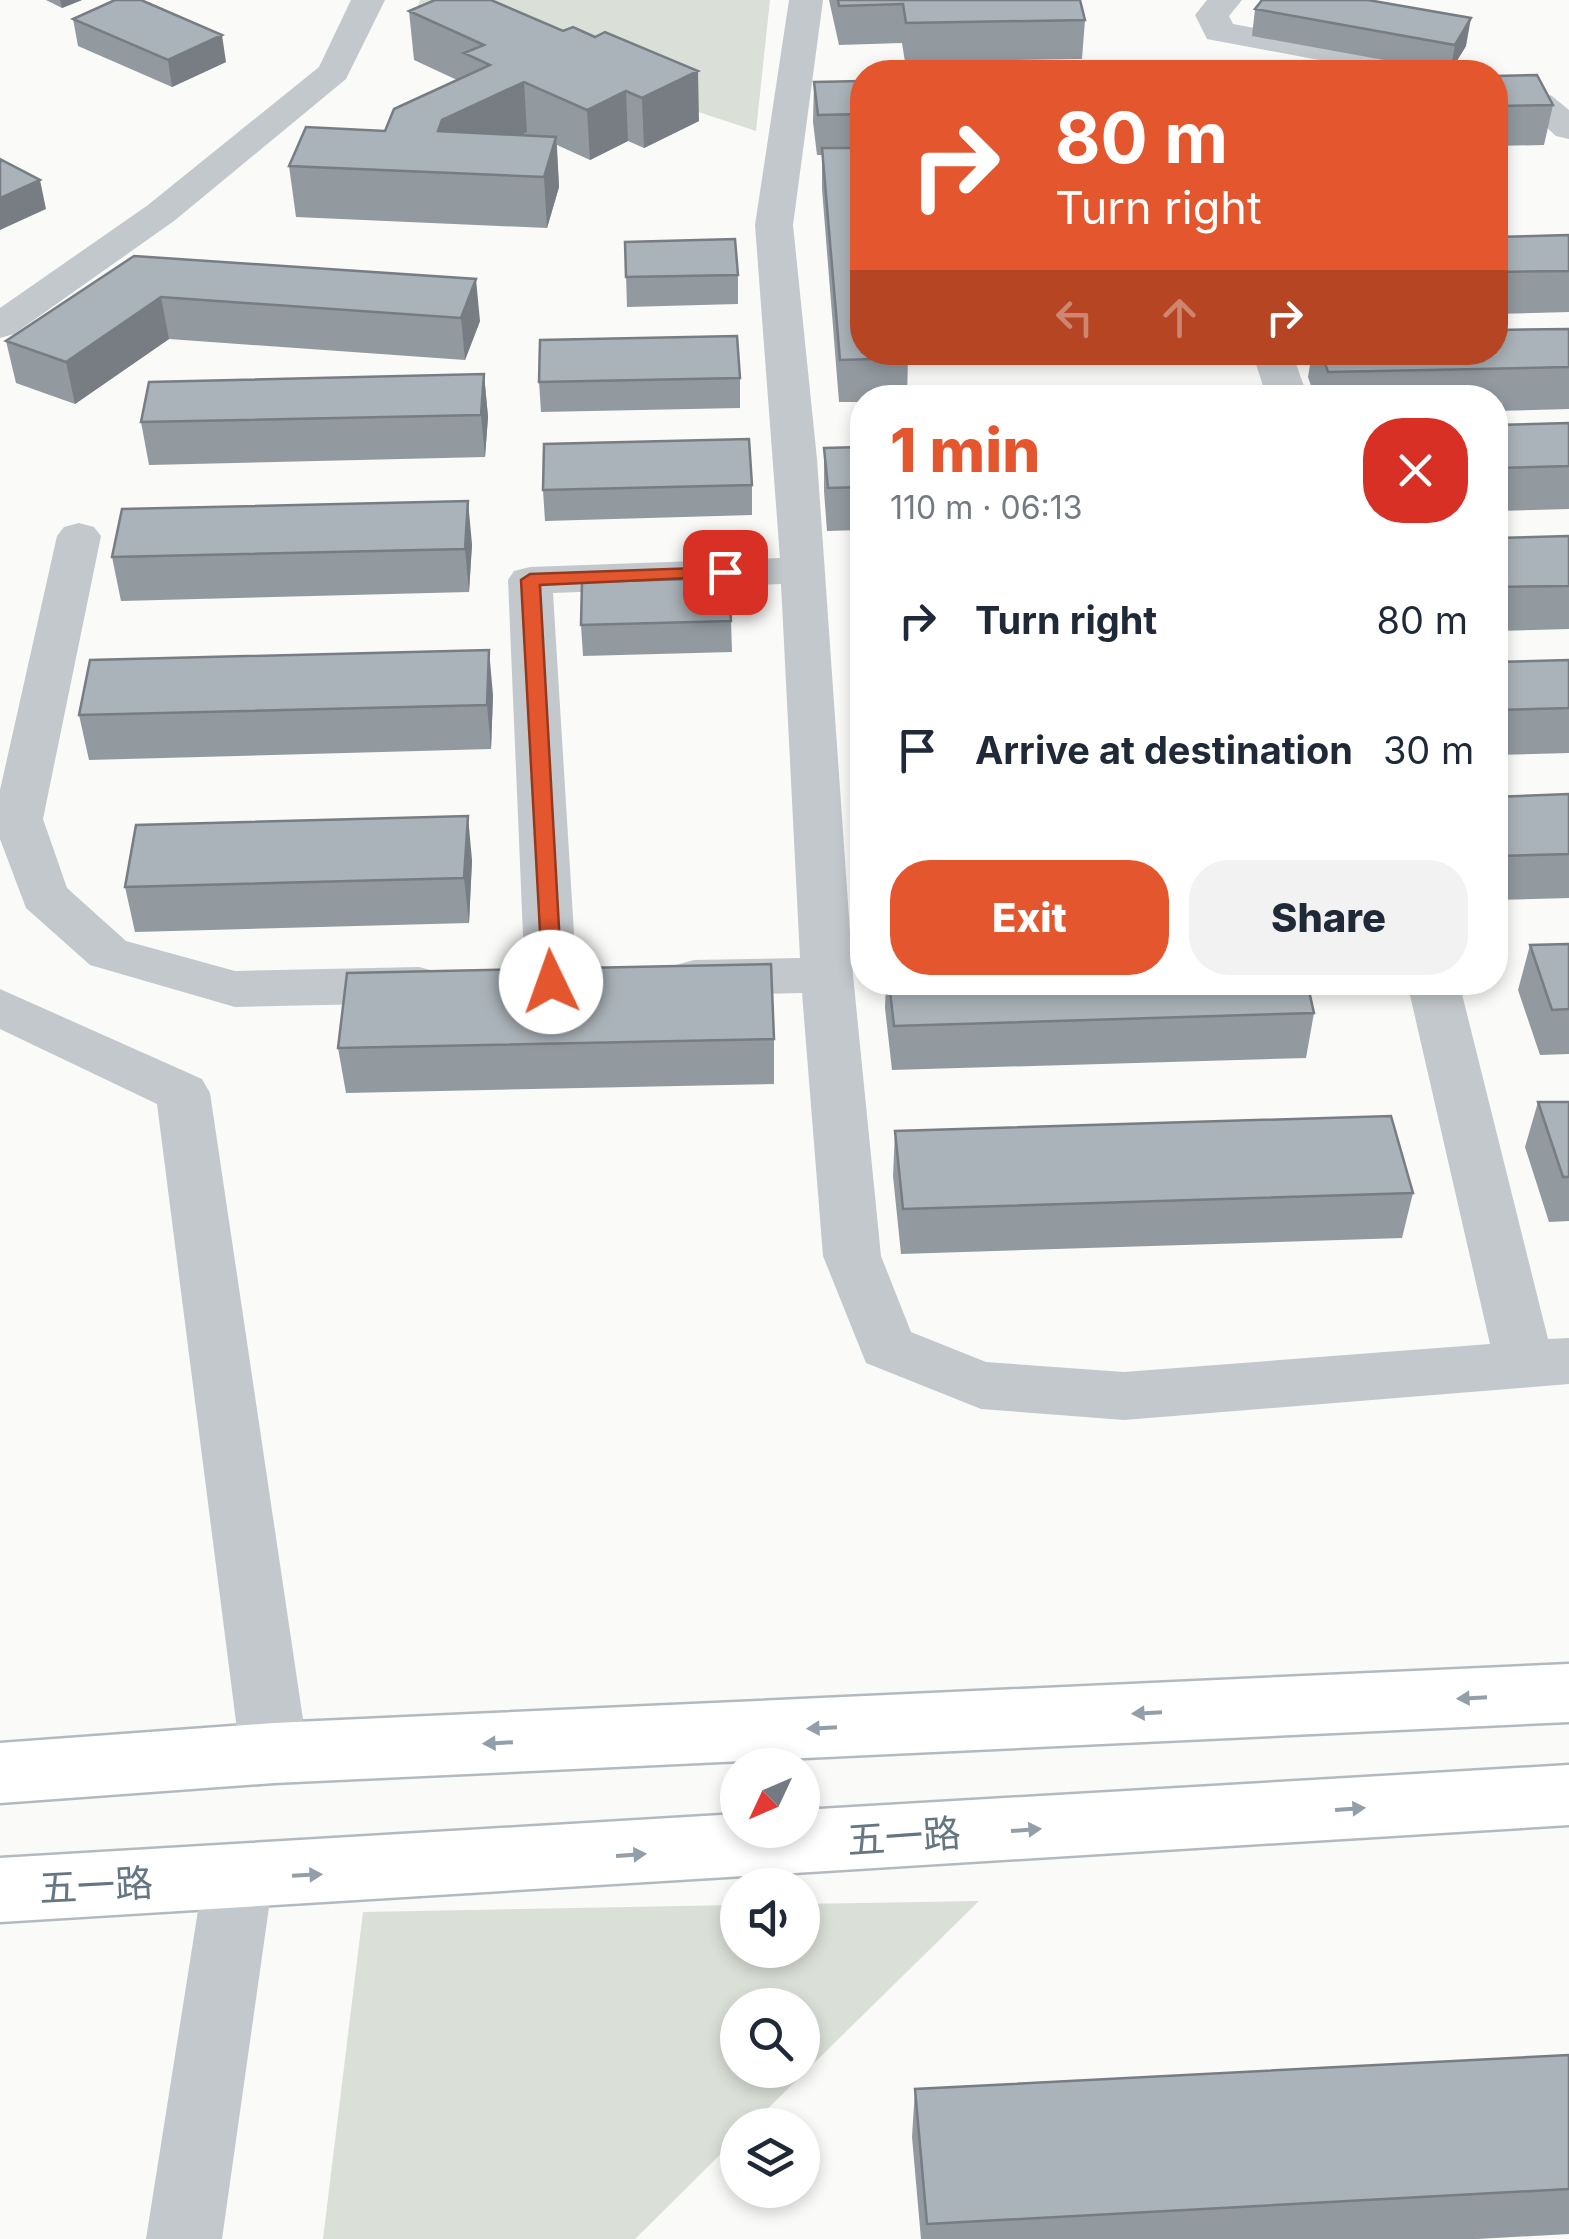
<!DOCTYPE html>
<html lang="en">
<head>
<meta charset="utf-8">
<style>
  body { margin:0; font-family:Inter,"Noto Sans SC",sans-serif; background:#f2f2f3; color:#1f2937; height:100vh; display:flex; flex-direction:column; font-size:38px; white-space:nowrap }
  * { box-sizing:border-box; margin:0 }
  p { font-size:32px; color:#747a83 }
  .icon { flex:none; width:55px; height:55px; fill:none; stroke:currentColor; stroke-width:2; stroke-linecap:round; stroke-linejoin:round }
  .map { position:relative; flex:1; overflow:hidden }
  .details { position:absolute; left:850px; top:385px; width:658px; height:610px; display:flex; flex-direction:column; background:#fff; border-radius:40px; box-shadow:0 5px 15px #0003 }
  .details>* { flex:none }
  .banner { position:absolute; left:850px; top:60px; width:658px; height:305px; border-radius:40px; box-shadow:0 5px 15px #0003; background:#e4572e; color:#fff; overflow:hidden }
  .needle { width:65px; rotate:226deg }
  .controls { position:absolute; left:720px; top:1748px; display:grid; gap:20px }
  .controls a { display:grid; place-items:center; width:100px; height:100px; border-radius:50%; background:#fff; box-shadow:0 5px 15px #0003; font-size:50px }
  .pin { position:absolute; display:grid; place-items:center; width:85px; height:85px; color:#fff; margin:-42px; border-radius:20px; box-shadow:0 5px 15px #0006 }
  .me { position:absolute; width:110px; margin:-55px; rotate:357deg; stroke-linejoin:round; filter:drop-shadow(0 0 8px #0008) }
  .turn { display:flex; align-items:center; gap:35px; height:210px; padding:0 40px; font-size:45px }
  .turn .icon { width:130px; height:130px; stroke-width:2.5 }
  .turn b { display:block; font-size:70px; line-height:85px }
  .lanes { display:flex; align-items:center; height:95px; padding:0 40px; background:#0003; justify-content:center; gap:50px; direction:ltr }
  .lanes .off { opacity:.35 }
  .round { display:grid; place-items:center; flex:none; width:105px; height:105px; border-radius:40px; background:#f2f2f3 }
  .overview { display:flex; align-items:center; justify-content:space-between; height:170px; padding:0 40px }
  h1 { font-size:60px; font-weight:800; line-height:75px; color:#e4572e }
  .cta { display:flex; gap:20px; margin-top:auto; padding:20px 40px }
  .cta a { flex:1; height:115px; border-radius:40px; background:#e4572e; color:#fff; font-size:40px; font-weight:800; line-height:115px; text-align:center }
  .cta a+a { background:#f2f2f3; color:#1f2937 }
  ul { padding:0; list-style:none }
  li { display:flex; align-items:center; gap:30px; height:130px; padding:0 40px }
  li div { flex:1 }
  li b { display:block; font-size:38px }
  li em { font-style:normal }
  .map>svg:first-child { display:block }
  .green { fill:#dadfd7; fill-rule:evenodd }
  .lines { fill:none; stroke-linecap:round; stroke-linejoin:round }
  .secondary-casing { stroke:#b3babf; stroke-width:5 }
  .street { fill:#c3c8cc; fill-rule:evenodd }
  .secondary { fill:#fff; fill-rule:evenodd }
  .wall { fill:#929a9f }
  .shaded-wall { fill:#777d82 }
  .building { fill:#aab3b9; stroke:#777d82; stroke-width:2.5 }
  .oneway { fill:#939fa8 }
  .route { fill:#e4572e; stroke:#94391e; stroke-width:2.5 }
  .labels { text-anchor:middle; stroke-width:10; stroke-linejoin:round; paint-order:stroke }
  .near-street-label { font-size:38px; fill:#657683; stroke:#fff }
</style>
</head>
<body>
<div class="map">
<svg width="1569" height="2239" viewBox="0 0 1569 2239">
  <rect width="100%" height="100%" fill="#fafaf8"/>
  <!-- green -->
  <path class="green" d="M 420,0 L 770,0 L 756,131 L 414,18 Z
    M 979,1901 L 751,2125 L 738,2125 L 737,2138 L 635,2239 L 323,2239 L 363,1912 L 737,1905 L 738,1950 L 802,1950 L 803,1904 ZM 738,2005 L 802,2005 L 802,2070 L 738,2070 Z"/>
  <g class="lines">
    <defs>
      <path id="secondary" d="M 1569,1664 L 1569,1722 L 274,1783 L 0,1803 L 0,1743 L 274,1723 Z
        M 1569,1765 L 1569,1825 L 0,1922 L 0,1858 L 738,1814 L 738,1830 L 802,1830 L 802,1810 Z"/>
    </defs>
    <!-- secondary casing -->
    <use href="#secondary" class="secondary-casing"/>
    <!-- street -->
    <path class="street" d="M 351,0 L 385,0 L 346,79 L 174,221 L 14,334 L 0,338 L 0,308 L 148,205 L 319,67 Z
      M 789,0 L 823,0 L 793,225 L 817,459 L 853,975 L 881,1256 L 911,1332 L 986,1362 L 1124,1372 L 1490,1344 L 1407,982 L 1459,982 L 1548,1339 L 1569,1338 L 1569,1384 L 1124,1420 L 981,1409 L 866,1363 L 823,1256 L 802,993 L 694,996 L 676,991 L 668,978 L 676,965 L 694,960 L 800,958 L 781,584 L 553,593 L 577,982 L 570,995 L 551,1000 L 532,995 L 525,982 L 508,580 L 514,571 L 530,567 L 780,558 L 755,225 Z
      M 1207,0 L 1242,0 L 1229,16 L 1233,24 L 1437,62 L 1449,65 L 1454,72 L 1383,72 L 1207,39 L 1195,15 Z
      M 1495,75 L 1552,96 L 1569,110 L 1569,139 L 1556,136 L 1528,110 L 1495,97 Z
      M 1252,352 L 1292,352 L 1308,398 L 1267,398 Z
      M 79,523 L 94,527 L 101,536 L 43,819 L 67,888 L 126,941 L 235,971 L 419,967 L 438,972 L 445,985 L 438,998 L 419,1003 L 235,1007 L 90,965 L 26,908 L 0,839 L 0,790 L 57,536 L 64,527 Z
      M 0,989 L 202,1079 L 210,1093 L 308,1753 L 298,1774 L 274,1783 L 250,1774 L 240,1753 L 157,1104 L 0,1029 Z
      M 238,1847 L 263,1857 L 273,1879 L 222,2239 L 146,2239 L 203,1879 L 213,1857 Z"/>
    <!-- secondary -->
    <use href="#secondary" class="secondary"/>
  </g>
  <!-- wall -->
  <path class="wall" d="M 46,0 L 82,0 L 62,8 Z
    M 435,0 L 699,121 L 644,148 L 628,141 L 590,160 L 557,145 L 559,187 L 547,228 L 296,217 L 289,166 L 385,131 L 457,80 L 414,60 L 409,11 Z
    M 829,0 L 1080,0 L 1085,20 L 1082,59 L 905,62 L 902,43 L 839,45 Z
    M 1255,9 L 1466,46 L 1450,72 L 1252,36 Z
    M 73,19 L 226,62 L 172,87 L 78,46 Z
    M 1495,76 L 1553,105 L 1544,145 L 1495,146 Z
    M 862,81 L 862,352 L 908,358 L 907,398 L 862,398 L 862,402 L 839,402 L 822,189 L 822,155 L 817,155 L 813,122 L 814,82 Z
    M 1569,235 L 1569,312 L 1495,314 L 1495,237 Z
    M 625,242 L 738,275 L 738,304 L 627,307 Z
    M 134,256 L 480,321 L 465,360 L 169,339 L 75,404 L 16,383 L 6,341 Z
    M 1569,329 L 1569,409 L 1495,411 L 1495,398 L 1315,398 L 1308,377 L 1312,352 L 1495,352 Z
    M 484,374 L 488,417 L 485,457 L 149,465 L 141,422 Z
    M 740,378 L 740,408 L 541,412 L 539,382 Z
    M 1569,423 L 1569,509 L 1495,511 L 1495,425 Z
    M 862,447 L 862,530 L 827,531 L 824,491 L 824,448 Z
    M 752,485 L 752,515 L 545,521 L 543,490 Z
    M 1569,536 L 1569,629 L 1495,631 L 1495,538 Z
    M 472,544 L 469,592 L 121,601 L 112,557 Z
    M 731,621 L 732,652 L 583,656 L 581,625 Z
    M 1569,660 L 1569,753 L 1495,755 L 1495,662 Z
    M 493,695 L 491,749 L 89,760 L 79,715 Z
    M 1569,794 L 1569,898 L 1495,900 L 1495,797 Z
    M 472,860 L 469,923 L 135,932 L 125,887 Z
    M 1569,944 L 1569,1054 L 1540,1055 L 1518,990 L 1530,945 Z
    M 886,982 L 1307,982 L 1314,1013 L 1306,1058 L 892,1070 L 885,1008 Z
    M 774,1039 L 774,1084 L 346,1093 L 338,1048 Z
    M 1538,1102 L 1569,1102 L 1569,1221 L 1549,1222 L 1525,1147 Z
    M 895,1131 L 1413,1193 L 1402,1238 L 901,1254 L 893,1176 Z
    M 1569,2055 L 1569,2234 L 1477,2239 L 921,2239 L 912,2137 L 915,2089 Z"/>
  <!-- shaded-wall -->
  <path class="shaded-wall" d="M 60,0 L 82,0 L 62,8 Z
    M 1471,18 L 1466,46 L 1450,72 L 1455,45 Z
    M 222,35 L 226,62 L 172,87 L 168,60 Z
    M 698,71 L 699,121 L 644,148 L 642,98 Z
    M 524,82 L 527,132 L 447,171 L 438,131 L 442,120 Z
    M 626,91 L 628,141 L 590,160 L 587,110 Z
    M 556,137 L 559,187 L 547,228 L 544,177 Z
    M 40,180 L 46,209 L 0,230 L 0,198 Z
    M 476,279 L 480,321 L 465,360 L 461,318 Z
    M 161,297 L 169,339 L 75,404 L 66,362 Z
    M 484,374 L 488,417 L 485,457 L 481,415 Z
    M 468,501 L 472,544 L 469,592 L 465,549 Z
    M 489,650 L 493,695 L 491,749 L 487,705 Z
    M 468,816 L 472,860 L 469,923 L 464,878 Z"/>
  <!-- building -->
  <path class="building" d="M 115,0 L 141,0 L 222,35 L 168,60 L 73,19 Z
    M 435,0 L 491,0 L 563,31 L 573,27 L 595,37 L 605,32 L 698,71 L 642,98 L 626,91 L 587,110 L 524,82 L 442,120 L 438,131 L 556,137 L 544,177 L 289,166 L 306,127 L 385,131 L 394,109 L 490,65 L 464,53 L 484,45 L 409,11 Z
    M 838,0 L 1080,0 L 1085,20 L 906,23 L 903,4 L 839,6 Z
    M 1262,0 L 1368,0 L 1471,18 L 1455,45 L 1255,9 Z
    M 1537,75 L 1553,105 L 1495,106 L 1495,76 Z
    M 862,81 L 862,114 L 818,115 L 814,82 Z
    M 822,148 L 862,148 L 862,352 L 908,352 L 908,358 L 840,360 Z
    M 0,159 L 40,180 L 0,198 Z
    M 1569,235 L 1569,271 L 1495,272 L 1495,237 Z
    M 735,239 L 738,275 L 626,277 L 625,242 Z
    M 134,256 L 476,279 L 461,318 L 161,297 L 66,362 L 6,341 Z
    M 1569,329 L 1569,367 L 1328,372 L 1321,352 L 1495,352 L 1495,330 Z
    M 737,336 L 740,378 L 539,382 L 540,340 Z
    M 484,374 L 481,415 L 141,422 L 149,382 Z
    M 1569,423 L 1569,466 L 1495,468 L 1495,425 Z
    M 749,439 L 752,485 L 543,490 L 544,444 Z
    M 862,447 L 862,487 L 828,488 L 824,448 Z
    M 468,501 L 465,549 L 112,557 L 122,509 Z
    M 1569,536 L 1569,586 L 1495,587 L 1495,538 Z
    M 728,578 L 731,621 L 581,625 L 582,582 Z
    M 489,650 L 487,705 L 79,715 L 90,660 Z
    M 1569,660 L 1569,708 L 1495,710 L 1495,662 Z
    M 1569,794 L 1569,854 L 1498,856 L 1495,846 L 1495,797 Z
    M 468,816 L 464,878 L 125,887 L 136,825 Z
    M 1569,944 L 1569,1009 L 1552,1010 L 1530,945 Z
    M 771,964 L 774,1039 L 338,1048 L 347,973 Z
    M 889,982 L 1307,982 L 1314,1013 L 894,1026 Z
    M 1538,1102 L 1569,1102 L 1569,1177 L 1563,1177 Z
    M 1391,1116 L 1413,1193 L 903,1209 L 895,1131 Z
    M 1569,2055 L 1569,2189 L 927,2224 L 915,2089 Z"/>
  <!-- one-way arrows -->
  <defs><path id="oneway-solid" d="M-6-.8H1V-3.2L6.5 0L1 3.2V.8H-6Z" transform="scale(2.5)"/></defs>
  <g class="oneway">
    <use href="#oneway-solid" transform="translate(1472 1698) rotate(177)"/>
    <use href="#oneway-solid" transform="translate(1147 1713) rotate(177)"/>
    <use href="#oneway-solid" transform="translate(822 1728) rotate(177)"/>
    <use href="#oneway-solid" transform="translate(498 1743) rotate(177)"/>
    <use href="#oneway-solid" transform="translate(1350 1809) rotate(-4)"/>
    <use href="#oneway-solid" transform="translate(1026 1830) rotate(-4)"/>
    <use href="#oneway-solid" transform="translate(631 1855) rotate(-4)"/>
    <use href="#oneway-solid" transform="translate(307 1875) rotate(-3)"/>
  </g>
  <!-- route -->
  <path class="route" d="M 725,567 L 731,569 L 731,576 L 540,585 L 562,982 L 559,987 L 543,987 L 521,580 L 530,574 Z"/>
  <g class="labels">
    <!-- near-street labels -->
    <g class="near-street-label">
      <text transform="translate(904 1837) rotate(-4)" y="13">五一路</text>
      <text transform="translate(96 1886) rotate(-3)" y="13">五一路</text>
    </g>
  </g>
</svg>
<div class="controls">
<a><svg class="needle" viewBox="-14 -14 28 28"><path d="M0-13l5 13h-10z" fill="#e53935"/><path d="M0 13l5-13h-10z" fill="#747a83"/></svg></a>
<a><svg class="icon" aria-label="sound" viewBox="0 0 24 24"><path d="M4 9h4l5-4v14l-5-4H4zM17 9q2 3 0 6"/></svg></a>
<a><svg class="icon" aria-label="search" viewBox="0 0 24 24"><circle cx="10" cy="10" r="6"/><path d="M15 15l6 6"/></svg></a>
<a><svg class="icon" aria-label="layers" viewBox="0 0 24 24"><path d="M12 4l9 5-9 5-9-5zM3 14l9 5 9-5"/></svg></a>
</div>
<div class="pin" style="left:725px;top:572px;background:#d93025"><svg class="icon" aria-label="arrive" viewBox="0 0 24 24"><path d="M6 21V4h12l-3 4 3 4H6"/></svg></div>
<svg class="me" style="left:551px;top:982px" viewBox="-20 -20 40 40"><circle r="19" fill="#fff"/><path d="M0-13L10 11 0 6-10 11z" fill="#e4572e"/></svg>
<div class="banner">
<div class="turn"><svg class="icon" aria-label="right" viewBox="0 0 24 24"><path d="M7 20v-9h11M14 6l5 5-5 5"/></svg><div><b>80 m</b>Turn right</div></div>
<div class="lanes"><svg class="icon off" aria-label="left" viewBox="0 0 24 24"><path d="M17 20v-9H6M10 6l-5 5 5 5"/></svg><svg class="icon off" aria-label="ahead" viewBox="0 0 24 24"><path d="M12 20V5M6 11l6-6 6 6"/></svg><svg class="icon" aria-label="right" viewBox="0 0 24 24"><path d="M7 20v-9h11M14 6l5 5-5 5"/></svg></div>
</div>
<section class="details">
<div class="overview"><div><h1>1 min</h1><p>110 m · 06:13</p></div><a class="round" style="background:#d93025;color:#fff"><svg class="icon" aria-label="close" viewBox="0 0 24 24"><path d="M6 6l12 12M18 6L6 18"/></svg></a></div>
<ul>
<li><svg class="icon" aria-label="right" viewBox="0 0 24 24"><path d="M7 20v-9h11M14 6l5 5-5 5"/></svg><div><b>Turn right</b></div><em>80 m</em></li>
<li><svg class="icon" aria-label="arrive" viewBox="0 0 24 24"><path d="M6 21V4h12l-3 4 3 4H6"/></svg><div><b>Arrive at destination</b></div><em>30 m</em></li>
</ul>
<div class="cta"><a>Exit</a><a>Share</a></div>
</section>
</div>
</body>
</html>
